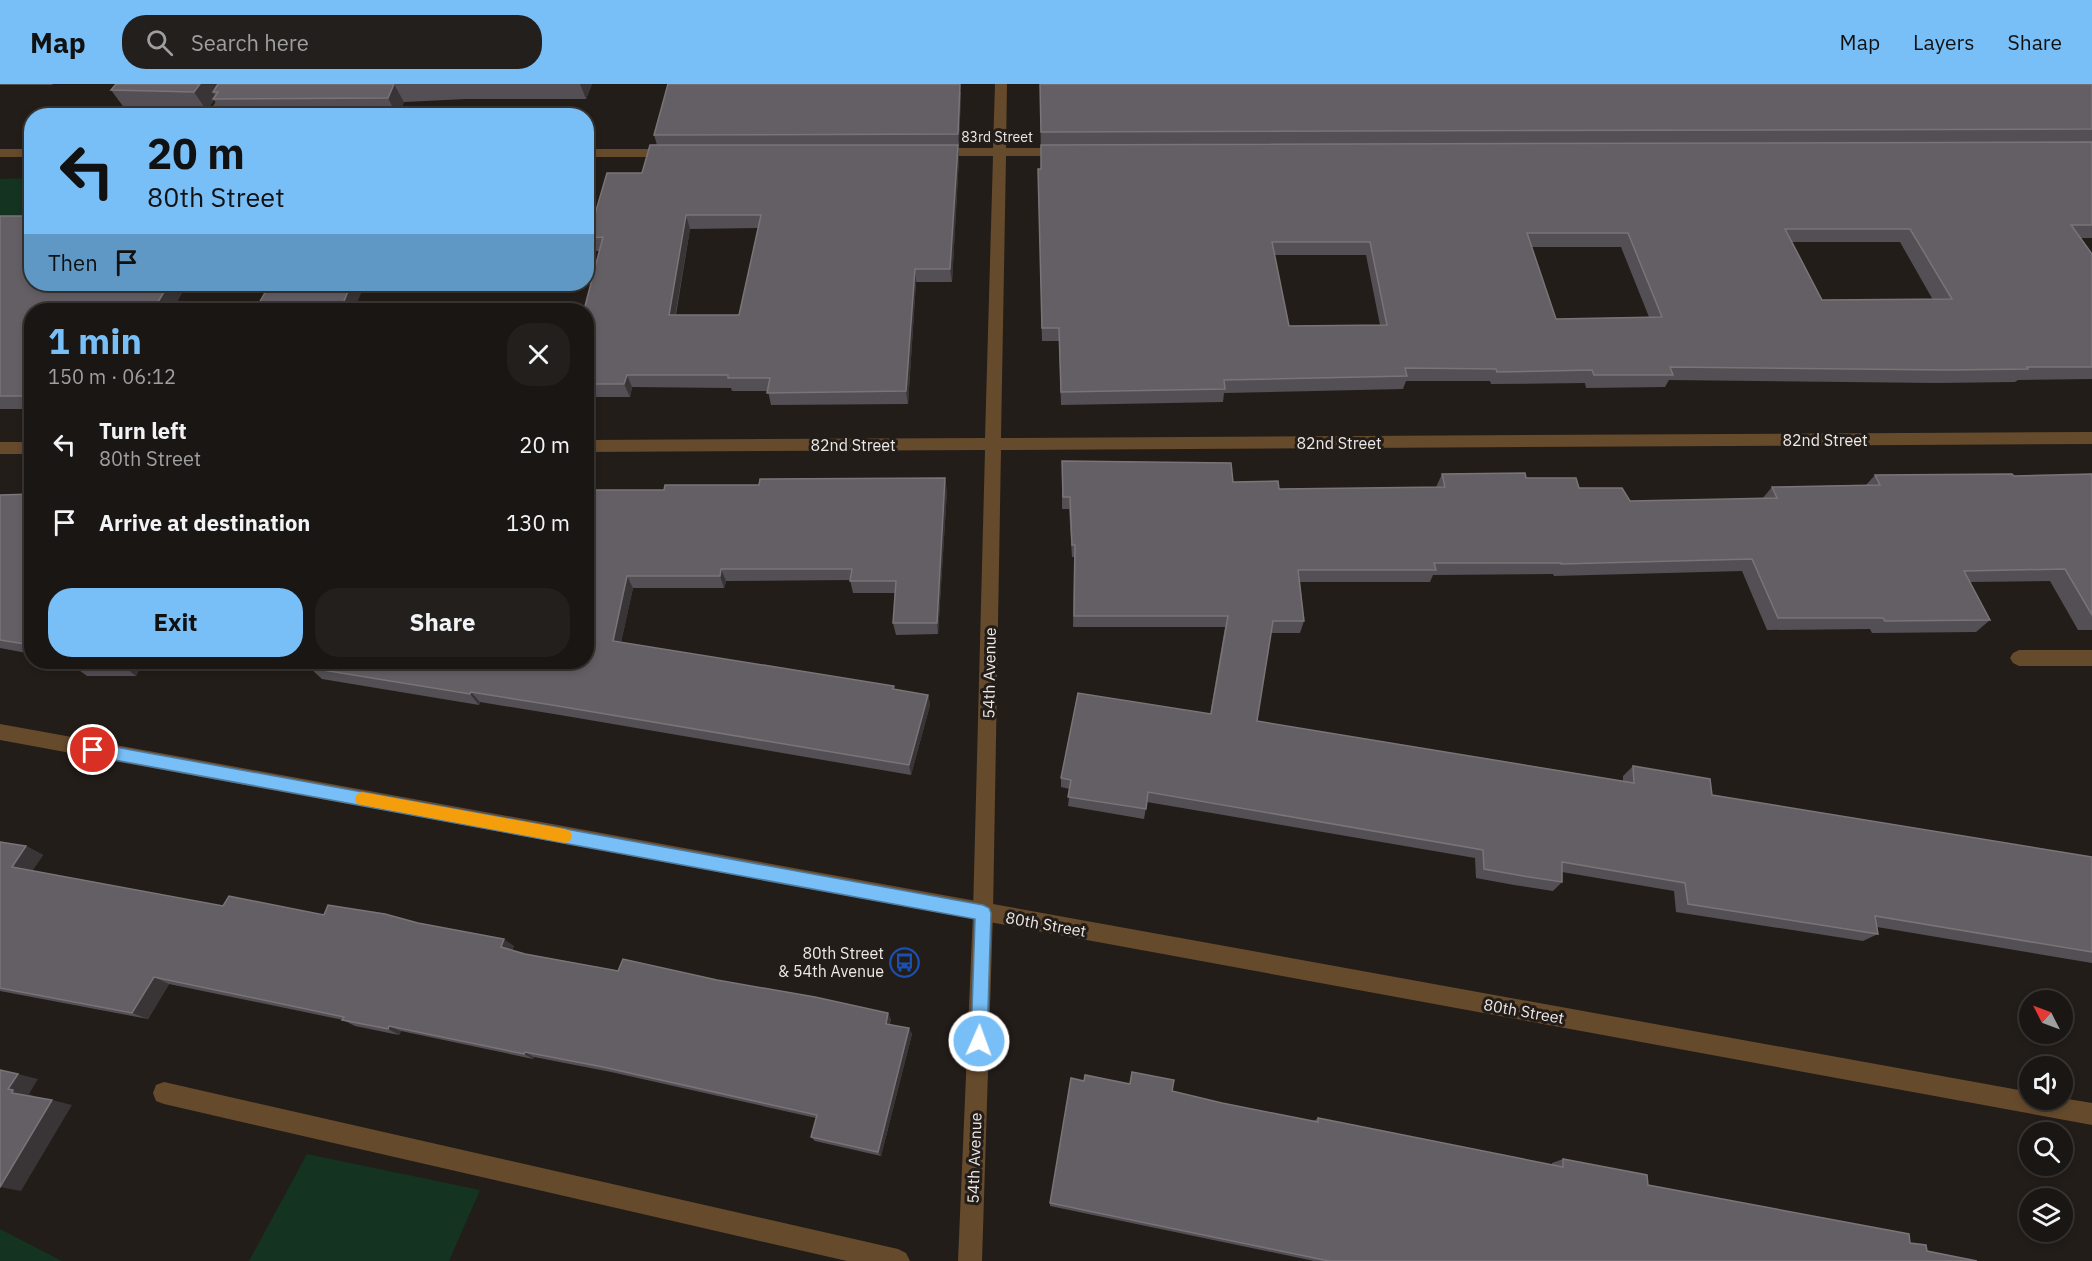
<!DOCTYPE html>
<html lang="en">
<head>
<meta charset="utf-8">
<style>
  body { margin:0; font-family:"IBM Plex Sans",sans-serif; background:#231f1c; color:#f1f3f6; height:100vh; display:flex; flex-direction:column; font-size:22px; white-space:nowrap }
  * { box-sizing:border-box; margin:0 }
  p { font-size:20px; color:#9f9fa0 }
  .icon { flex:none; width:33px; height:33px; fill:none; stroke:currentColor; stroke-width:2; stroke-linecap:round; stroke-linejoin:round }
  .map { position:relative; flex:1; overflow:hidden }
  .panel { position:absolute; left:24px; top:219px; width:570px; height:366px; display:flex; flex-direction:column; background:#1a1613; border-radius:24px; box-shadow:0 3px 9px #0003,0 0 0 2px #383533 }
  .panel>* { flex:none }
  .hud { position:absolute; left:24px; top:24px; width:570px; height:183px; border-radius:24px; box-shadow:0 3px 9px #0003,0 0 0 2px #383533; background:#78bff7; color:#111; overflow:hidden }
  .needle { width:39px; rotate:312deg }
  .controls { position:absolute; left:2019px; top:906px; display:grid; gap:12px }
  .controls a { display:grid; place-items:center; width:54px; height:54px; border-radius:50%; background:#1a1613; box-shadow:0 3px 9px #0003,0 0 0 2px #383533; font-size:30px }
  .pin { position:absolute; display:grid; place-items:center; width:51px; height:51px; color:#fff; margin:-26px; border:3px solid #fff; border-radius:50%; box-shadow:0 2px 6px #0007 }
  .me { position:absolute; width:66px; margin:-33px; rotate:2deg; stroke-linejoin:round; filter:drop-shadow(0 0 4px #0008) }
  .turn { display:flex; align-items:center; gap:21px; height:126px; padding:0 24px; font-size:27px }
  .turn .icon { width:78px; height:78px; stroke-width:2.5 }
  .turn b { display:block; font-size:42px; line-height:51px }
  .then { display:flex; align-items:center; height:57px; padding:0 24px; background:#0003; gap:12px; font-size:22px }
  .round { display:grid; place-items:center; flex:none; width:63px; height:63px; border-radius:24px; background:#231f1c }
  .head { display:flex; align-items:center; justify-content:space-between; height:102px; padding:0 24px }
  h1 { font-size:36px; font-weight:700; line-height:45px; color:#78bff7 }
  .button { display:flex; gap:12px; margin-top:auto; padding:12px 24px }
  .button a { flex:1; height:69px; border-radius:24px; background:#78bff7; color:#111; font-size:24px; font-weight:700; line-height:69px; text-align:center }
  .button a+a { background:#231f1c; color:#f1f3f6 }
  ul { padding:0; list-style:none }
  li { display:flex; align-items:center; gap:18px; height:78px; padding:0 24px }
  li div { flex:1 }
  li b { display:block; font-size:22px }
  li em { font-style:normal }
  header { display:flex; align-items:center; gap:36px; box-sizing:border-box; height:84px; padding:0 30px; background:#78bff7; color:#111 }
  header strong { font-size:28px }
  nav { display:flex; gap:33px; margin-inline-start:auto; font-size:21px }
  .search { width:420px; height:54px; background:#231f1c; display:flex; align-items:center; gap:15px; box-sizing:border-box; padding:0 21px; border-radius:24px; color:#9f9fa0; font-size:22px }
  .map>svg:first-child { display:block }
  .green { fill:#143321 }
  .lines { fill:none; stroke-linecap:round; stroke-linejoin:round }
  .service { fill:#664a2c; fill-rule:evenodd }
  .minor { fill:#664a2c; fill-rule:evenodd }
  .tertiary { fill:#664a2c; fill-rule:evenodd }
  .wall { fill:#544f54; fill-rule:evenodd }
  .shaded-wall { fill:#393436 }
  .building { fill:#645f64; stroke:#7a7478; stroke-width:1.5; fill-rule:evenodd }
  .route { fill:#78bff7; stroke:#4e7ca1; stroke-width:1.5 }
  .slow { fill:#f59e0b }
  .labels { text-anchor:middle; stroke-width:6; stroke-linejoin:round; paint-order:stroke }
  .far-street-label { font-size:14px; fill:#ede8e6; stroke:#231d19 }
  .street-label { font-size:16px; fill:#ede8e6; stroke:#231d19 }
  .poi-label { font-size:16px; fill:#ede8e6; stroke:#231d19; text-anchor:end }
</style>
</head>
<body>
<header>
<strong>Map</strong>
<div class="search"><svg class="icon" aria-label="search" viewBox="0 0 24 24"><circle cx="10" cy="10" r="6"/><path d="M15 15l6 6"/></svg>Search here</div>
<nav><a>Map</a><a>Layers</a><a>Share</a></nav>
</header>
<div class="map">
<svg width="2092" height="1177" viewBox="0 0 2092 1177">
  <rect width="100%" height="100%" fill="#231d19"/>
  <!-- green -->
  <path class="green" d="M 31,94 L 31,146 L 0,146 L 0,95 Z
    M 307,1070 L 480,1106 L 449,1177 L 249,1177 Z
    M 0,1145 L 62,1177 L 0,1177 Z"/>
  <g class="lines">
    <!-- service -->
    <path class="service" d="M 228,0 L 240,0 L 219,32 L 206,32 Z
      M 2019,566 L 2092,566 L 2092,582 L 2019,582 L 2013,579 L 2010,574 L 2013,569 Z
      M 164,998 L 898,1165 L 906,1169 L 910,1177 L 847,1177 L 164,1020 L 156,1017 L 153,1009 L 156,1001 Z"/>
    <!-- minor -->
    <path class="minor" d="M 995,0 L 1007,0 L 1006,64 L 1065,64 L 1072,68 L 1065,72 L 1006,72 L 1001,354 L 2092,348 L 2092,360 L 1001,366 L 993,829 L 982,1177 L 958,1177 L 973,829 L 985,366 L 586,368 L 586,356 L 985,354 L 993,72 L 933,72 L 926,68 L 933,64 L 993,64 Z
      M 0,65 L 32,65 L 32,73 L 0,73 Z
      M 586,65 L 672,65 L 679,69 L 672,73 L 586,73 Z
      M 0,358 L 32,358 L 32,370 L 0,370 Z"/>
    <!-- tertiary -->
    <path class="tertiary" d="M 0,640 L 2030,1008 L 2030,1016 L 2062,1016 L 2062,1014 L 2092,1019 L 2092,1041 L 0,656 Z"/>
  </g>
  <!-- wall -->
  <path class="wall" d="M 0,0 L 53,0 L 52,1 L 0,1 Z
    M 116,0 L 592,0 L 586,15 L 466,15 L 404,18 L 398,32 L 224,32 L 214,16 L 207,27 L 125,25 L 111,6 Z
    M 1040,0 L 2092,0 L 2092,154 L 2081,154 L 2092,170 L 2092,295 L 2018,296 L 2015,298 L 1936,299 L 1669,296 L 1665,303 L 1586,304 L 1585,299 L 1491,300 L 1490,297 L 1406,297 L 1403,305 L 1224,309 L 1223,318 L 1061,321 L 1059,257 L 1042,257 L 1038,85 L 1041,85 ZM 1792,158 L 1900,158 L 1933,216 L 1822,216 ZM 1531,163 L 1621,163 L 1649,233 L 1556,235 ZM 1274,171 L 1366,171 L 1380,241 L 1289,242 Z
    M 961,8 L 959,62 L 958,62 L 959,74 L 952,198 L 916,198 L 908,320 L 771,321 L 768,307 L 732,307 L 731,304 L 632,303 L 630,313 L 586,313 L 586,226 L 600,167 L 593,167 L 588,154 L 642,89 L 657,61 L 654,51 ZM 758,144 L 739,231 L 676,231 L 690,145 Z
    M 0,132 L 32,200 L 187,200 L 172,226 L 32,226 L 32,325 L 0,325 Z
    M 1062,377 L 1233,398 L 1279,405 L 1436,403 L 1442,390 L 1526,394 L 1579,404 L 1630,417 L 1762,415 L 1772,403 L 1866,401 L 1875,391 L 2014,392 L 2092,390 L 2092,546 L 2078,546 L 2050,497 L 1970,498 L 1990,536 L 1976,548 L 1872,549 L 1870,545 L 1767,546 L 1742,487 L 1554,492 L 1553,490 L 1433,491 L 1430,498 L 1300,498 L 1304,537 L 1300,549 L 1271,549 L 1257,637 L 1623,697 L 1623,692 L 1633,682 L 1712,711 L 2092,773 L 2092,879 L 1877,843 L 1878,850 L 1863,857 L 1676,828 L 1674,807 L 1562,788 L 1562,798 L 1553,807 L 1514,801 L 1476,794 L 1475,774 L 1147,718 L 1144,735 L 1068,722 L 1070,705 L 1061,703 L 1061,694 L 1210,630 L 1225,543 L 1073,543 L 1074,473 L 1072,473 L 1069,425 L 1062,425 Z
    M 586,406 L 947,406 L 938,550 L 896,551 L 893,539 L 896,509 L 853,509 L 850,496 L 726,497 L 724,504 L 633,504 L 621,558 L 928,611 L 930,621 L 911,691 L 560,631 L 480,618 L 479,621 L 322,595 L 310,584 L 586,578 Z
    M 32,410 L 32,570 L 0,564 L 0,411 Z
    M 143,578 L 136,592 L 87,592 L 72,581 Z
    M 0,758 L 26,762 L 43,771 L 32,787 L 223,822 L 418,839 L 514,862 L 512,866 L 525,870 L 891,935 L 890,940 L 912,950 L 881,1072 L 815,1057 L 811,1053 L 816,1034 L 611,988 L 534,973 L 533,975 L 401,947 L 399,951 L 355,942 L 343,936 L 169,900 L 148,935 L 0,907 Z
    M 1132,988 L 1172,1007 L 1222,1019 L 1314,1037 L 1318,1034 L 1552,1081 L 1552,1079 L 1563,1075 L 1648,1101 L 1910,1159 L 1927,1167 L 1977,1177 L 1314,1177 L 1050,1122 L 1050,1119 L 1084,997 L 1129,1000 Z"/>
  <!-- shaded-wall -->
  <path class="shaded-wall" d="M 200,0 L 225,0 L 218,8 L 213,8 L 216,13 L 213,15 L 214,16 L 207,27 L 194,8 Z
    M 394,0 L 404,18 L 398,32 L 397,32 L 388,14 Z
    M 580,0 L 592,0 L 586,15 Z
    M 961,0 L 961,8 L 959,62 L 958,50 Z
    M 958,61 L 959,74 L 952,198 L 950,185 Z
    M 686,131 L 690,145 L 673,244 L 669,231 Z
    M 915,185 L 916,198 L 908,320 L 906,307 Z
    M 169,200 L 187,200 L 172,226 L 153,226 Z
    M 351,200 L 365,200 L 354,226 L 342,222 Z
    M 491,221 L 493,226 L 488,226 Z
    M 627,291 L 632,303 L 630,313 L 624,300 Z
    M 945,394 L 947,406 L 938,550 L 937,539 Z
    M 721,485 L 726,497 L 724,504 L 720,492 Z
    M 627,492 L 633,504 L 619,568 L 613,557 Z
    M 123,578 L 143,578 L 136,592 L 122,581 Z
    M 471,608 L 480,618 L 479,621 L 470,610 Z
    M 928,611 L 930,621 L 911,691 L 909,681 Z
    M 26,762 L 43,771 L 29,791 L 12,783 Z
    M 504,855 L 514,862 L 510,870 L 501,863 Z
    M 154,893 L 169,900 L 148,935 L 132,929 Z
    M 888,929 L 891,935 L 888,945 L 886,940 Z
    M 389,942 L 401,947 L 399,951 L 388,945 Z
    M 909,944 L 912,950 L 881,1072 L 878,1068 Z
    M 525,968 L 534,973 L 533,975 L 524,970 Z
    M 18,990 L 38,995 L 29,1010 L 34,1012 L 32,1014 L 12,1009 L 8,1005 Z
    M 52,1016 L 72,1021 L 21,1107 L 0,1103 Z"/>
  <!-- building -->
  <path class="building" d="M 116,0 L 200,0 L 194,8 L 111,6 Z
    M 218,0 L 394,0 L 388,14 L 213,15 L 218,8 L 213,8 Z
    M 668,0 L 960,0 L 958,50 L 654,51 Z
    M 1040,0 L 2092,0 L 2092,45 L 1041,48 Z
    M 2092,58 L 2092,141 L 2071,141 L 2092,170 L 2092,283 L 2027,283 L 2028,285 L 1948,286 L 1670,283 L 1673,291 L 1594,291 L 1592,286 L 1497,288 L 1496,285 L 1405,284 L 1407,292 L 1224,296 L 1225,305 L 1061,308 L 1059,244 L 1042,244 L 1038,85 L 1041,85 L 1041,61 ZM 1785,145 L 1910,145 L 1952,215 L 1822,216 ZM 1527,149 L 1628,149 L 1662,233 L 1556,235 ZM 1272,158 L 1370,158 L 1387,241 L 1289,242 Z
    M 650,61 L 958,61 L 950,185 L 915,185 L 906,307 L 767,309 L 770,294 L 728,294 L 728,291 L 627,291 L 624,300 L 586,300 L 586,226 L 584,226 L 603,153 L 588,154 L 607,89 L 642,89 ZM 686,131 L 761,131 L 739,231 L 669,231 Z
    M 0,132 L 32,132 L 32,200 L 169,200 L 153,226 L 32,226 L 32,312 L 0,312 Z
    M 270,200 L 351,200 L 342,222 L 491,221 L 488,226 L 255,226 Z
    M 1062,377 L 1231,379 L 1233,398 L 1278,397 L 1279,405 L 1445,403 L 1442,390 L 1525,389 L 1526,394 L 1576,394 L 1579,404 L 1622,404 L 1630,417 L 1777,414 L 1772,403 L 1880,401 L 1875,391 L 2012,390 L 2014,392 L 2092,390 L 2092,531 L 2065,485 L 1964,487 L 1990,536 L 1885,537 L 1883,534 L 1778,534 L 1752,475 L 1561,480 L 1561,479 L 1434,479 L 1436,486 L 1298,486 L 1304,537 L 1273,537 L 1257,637 L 1634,699 L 1633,682 L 1710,695 L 1712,711 L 2092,773 L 2092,868 L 1875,832 L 1878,850 L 1688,820 L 1685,799 L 1562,778 L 1562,798 L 1523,792 L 1484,785 L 1483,766 L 1148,708 L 1146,725 L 1068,713 L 1071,696 L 1061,694 L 1078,609 L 1211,630 L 1228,532 L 1074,532 L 1075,461 L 1072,461 L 1070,413 L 1063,413 Z
    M 945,394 L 937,539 L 893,539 L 896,497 L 850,497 L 852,485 L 721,485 L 720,492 L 627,492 L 613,557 L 894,602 L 893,605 L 928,611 L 909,681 L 552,621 L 471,608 L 470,610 L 310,584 L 314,578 L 586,578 L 586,406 L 664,406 L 665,401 L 759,401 L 760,395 Z
    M 32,410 L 32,561 L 0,556 L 0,411 Z
    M 74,578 L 123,578 L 122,581 L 72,581 Z
    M 0,758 L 26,762 L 12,783 L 223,822 L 229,812 L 324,831 L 328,821 L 385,830 L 418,839 L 504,855 L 501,863 L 525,870 L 618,887 L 623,875 L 717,896 L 815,913 L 888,929 L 886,940 L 909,944 L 878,1068 L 811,1053 L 817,1031 L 603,983 L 525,968 L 524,970 L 389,942 L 388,945 L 342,936 L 344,933 L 154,893 L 132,929 L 0,904 Z
    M 0,986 L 18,990 L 8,1005 L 13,1006 L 12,1009 L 52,1016 L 0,1103 Z
    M 1132,988 L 1174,996 L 1172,1007 L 1222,1019 L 1318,1038 L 1318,1034 L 1563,1083 L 1563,1075 L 1647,1091 L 1648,1101 L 1909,1150 L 1910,1159 L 1926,1161 L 1927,1167 L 1977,1177 L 1329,1177 L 1050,1119 L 1071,994 L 1084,997 L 1085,991 L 1130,1000 Z"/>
  <!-- route -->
  <path class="route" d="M 93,659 L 983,821 L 989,824 L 991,829 L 987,957 L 985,962 L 979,965 L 973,962 L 971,957 L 975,835 L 93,672 L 88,670 L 86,666 L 88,661 Z"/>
  <!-- slow -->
  <path class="slow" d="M 362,708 L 565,745 L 570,747 L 572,752 L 570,757 L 565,759 L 362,721 L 357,720 L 355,715 L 357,710 Z"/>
  <!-- icons -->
  <defs>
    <symbol id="bus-ring" viewBox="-11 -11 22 22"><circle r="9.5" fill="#231d19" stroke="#1a4fb4" stroke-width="1.5"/><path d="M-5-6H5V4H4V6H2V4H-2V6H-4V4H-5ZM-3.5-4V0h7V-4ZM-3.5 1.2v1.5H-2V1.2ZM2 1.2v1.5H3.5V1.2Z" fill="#1a4fb4"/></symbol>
  </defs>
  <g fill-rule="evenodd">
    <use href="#bus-ring" x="888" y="862" width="33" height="33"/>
  </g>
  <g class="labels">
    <!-- far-street labels -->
    <g class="far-street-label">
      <text x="997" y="58">83rd Street</text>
    </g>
    <!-- street labels -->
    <g class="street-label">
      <text x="1825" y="362">82nd Street</text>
      <text x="1339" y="365">82nd Street</text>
      <text x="853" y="367">82nd Street</text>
      <text transform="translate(989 589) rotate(-89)" y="6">54th Avenue</text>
      <text transform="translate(1046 840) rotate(10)" y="6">80th Street</text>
      <text transform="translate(1524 927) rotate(10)" y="6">80th Street</text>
      <text transform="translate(974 1074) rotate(-88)" y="6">54th Avenue</text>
    </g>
    <!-- poi labels -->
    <g class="poi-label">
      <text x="884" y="875">80th Street<tspan x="884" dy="18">&amp; 54th Avenue</tspan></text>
    </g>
  </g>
</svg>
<div class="controls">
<a><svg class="needle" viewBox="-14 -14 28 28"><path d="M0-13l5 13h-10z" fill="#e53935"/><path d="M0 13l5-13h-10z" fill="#9f9fa0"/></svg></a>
<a><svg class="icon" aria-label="sound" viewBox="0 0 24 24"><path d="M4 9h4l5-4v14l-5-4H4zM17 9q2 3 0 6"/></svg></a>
<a><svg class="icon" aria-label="search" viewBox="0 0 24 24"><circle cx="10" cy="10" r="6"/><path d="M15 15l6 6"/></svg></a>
<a><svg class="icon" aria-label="layers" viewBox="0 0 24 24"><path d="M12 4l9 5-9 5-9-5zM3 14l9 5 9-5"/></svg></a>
</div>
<div class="pin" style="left:93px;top:666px;background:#d93025"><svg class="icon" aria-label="arrive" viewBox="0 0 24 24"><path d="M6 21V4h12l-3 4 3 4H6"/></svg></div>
<svg class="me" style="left:979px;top:957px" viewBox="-20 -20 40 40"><circle r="17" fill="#78bff7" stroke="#fff" stroke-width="3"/><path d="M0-11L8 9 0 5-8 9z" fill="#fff"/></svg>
<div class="hud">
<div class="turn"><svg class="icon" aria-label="left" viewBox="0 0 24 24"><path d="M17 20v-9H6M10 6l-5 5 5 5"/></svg><div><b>20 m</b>80th Street</div></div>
<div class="then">Then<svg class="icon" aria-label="arrive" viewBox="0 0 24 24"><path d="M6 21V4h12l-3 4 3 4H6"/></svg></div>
</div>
<section class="panel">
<div class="head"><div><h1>1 min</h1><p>150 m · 06:12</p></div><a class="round"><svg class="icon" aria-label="close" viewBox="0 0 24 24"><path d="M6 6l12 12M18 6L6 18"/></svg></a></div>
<ul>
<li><svg class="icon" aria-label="left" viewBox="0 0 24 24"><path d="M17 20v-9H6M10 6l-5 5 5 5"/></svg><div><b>Turn left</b><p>80th Street</p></div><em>20 m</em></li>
<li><svg class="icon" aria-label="arrive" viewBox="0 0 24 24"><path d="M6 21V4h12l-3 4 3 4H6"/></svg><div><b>Arrive at destination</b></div><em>130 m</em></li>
</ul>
<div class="button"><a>Exit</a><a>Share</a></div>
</section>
</div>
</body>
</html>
